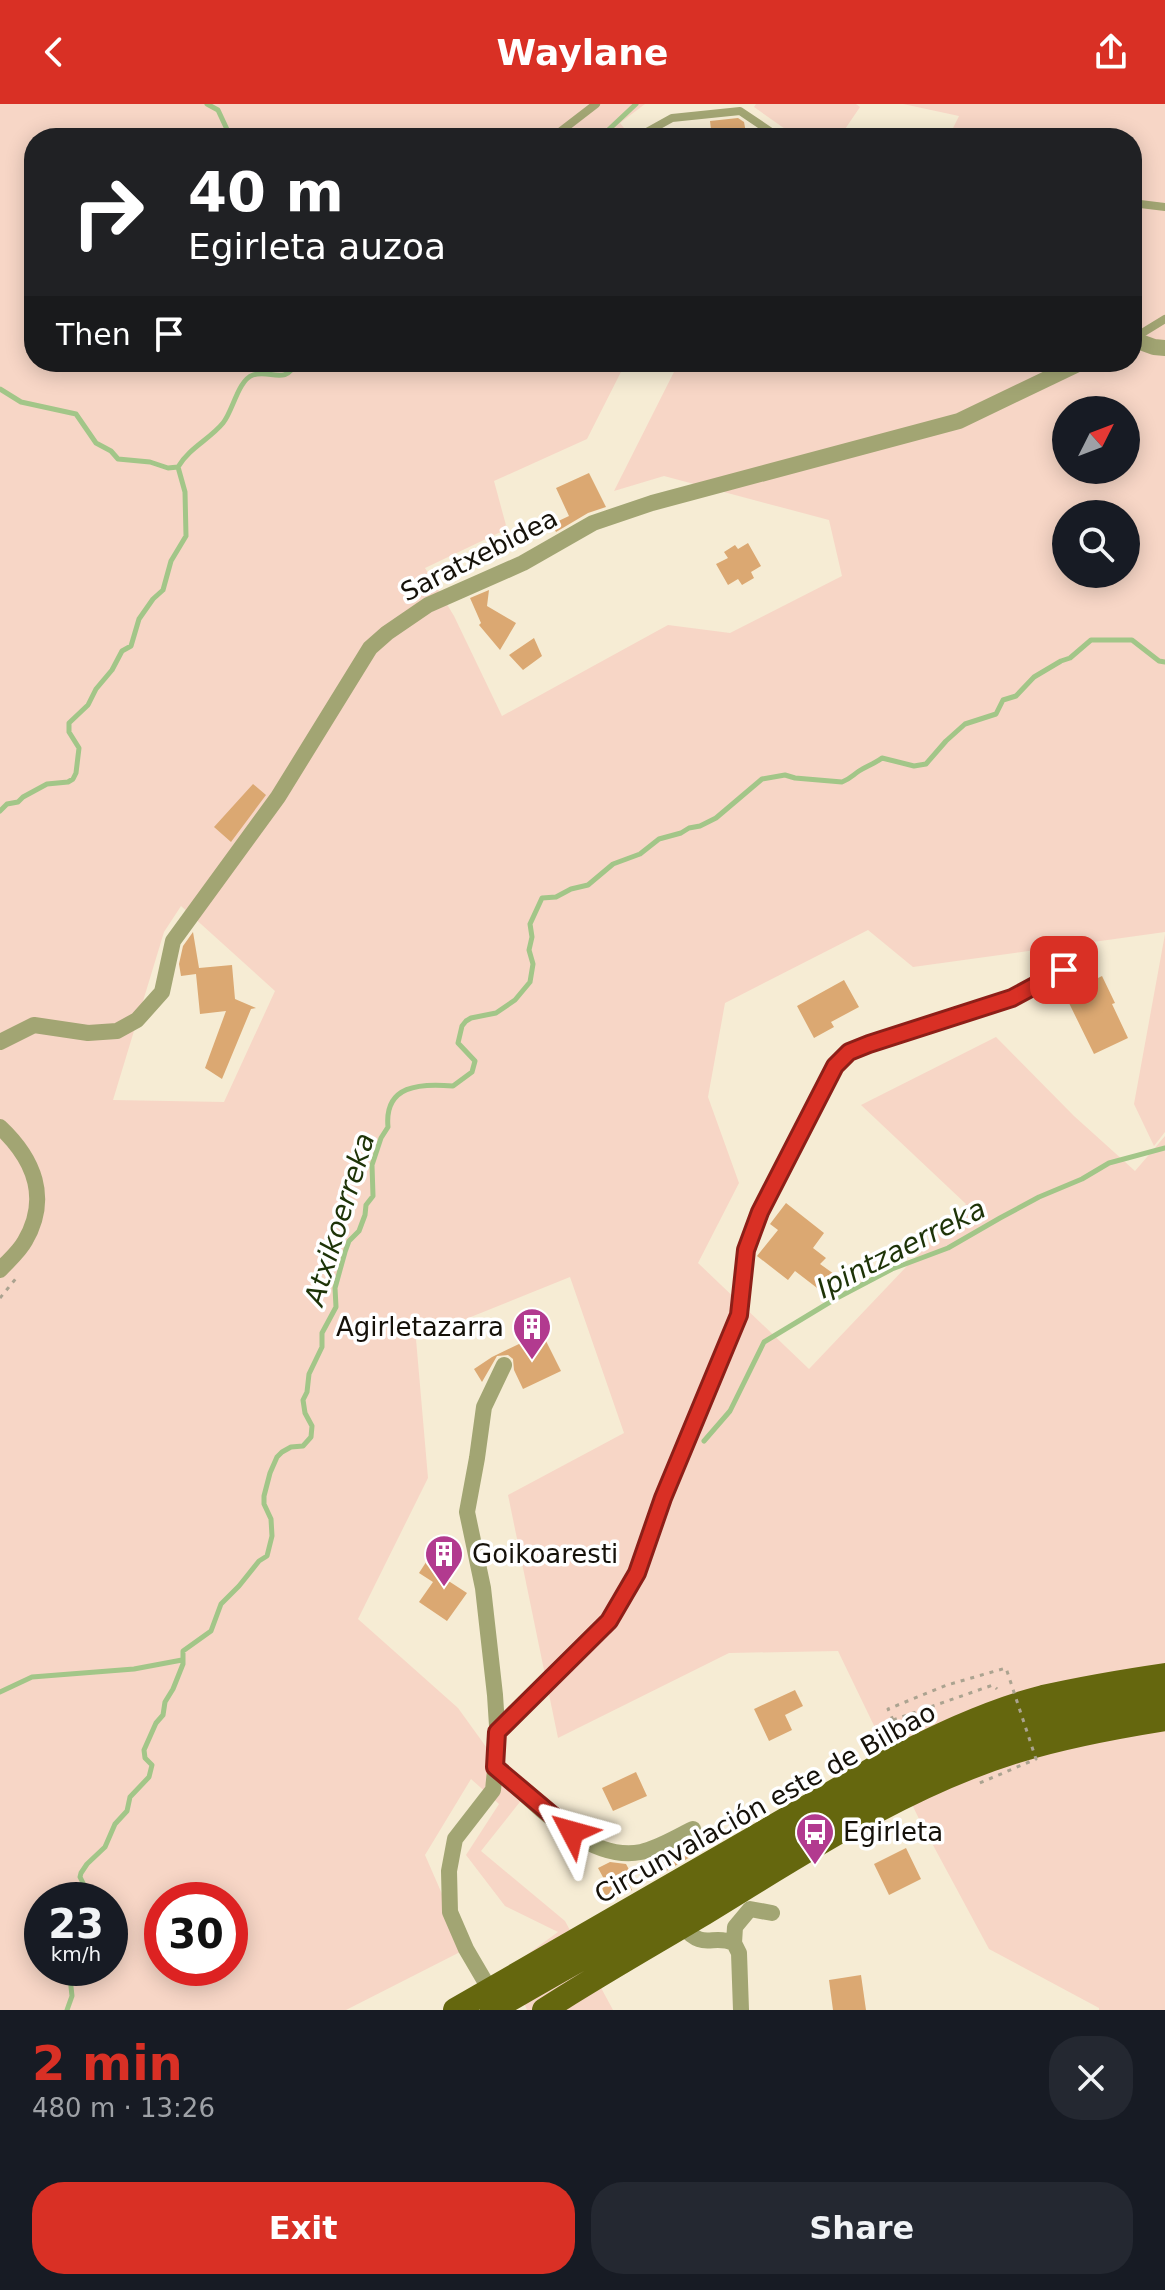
<!DOCTYPE html>
<html lang="en">
<head>
<meta charset="utf-8">
<style>
  body { margin:0; font-family:"DejaVu Sans",sans-serif; background:#242831; color:#f1f3f6; height:100vh; display:flex; flex-direction:column; font-size:30px; white-space:nowrap }
  * { box-sizing:border-box; margin:0 }
  p { font-size:26px; color:#9ea1a6 }
  .icon { flex:none; width:44px; height:44px; fill:none; stroke:currentColor; stroke-width:2; stroke-linecap:round; stroke-linejoin:round }
  .map { position:relative; height:1906px; overflow:hidden }
  .drawer { display:flex; flex-direction:column; background:#171b24; flex:1 }
  .drawer>* { flex:none }
  .top-card { position:absolute; left:24px; top:24px; width:1118px; height:244px; border-radius:32px; box-shadow:0 4px 20px #0003; background:#202124; color:#fff; overflow:hidden }
  .needle { width:52px; rotate:48deg }
  .buttons { position:absolute; left:1052px; top:292px; display:grid; gap:16px }
  .buttons a { display:grid; place-items:center; width:88px; height:88px; border-radius:50%; background:#171b24; box-shadow:0 4px 20px #0003; font-size:40px }
  .speed { position:absolute; left:24px; top:1778px; display:flex; gap:16px; font-size:40px; font-weight:700; text-align:center }
  .speed>* { display:grid; place-content:center; width:104px; height:104px; border-radius:50%; background:#171b24; box-shadow:0 4px 20px #0003; line-height:1 }
  .speed small { font-size:20px; font-weight:400 }
  .speed .limit { border:12px solid #d22; background:#fff; color:#111 }
  .pin { position:absolute; display:grid; place-items:center; width:68px; height:68px; color:#fff; margin:-34px; border-radius:16px; box-shadow:0 4px 12px #0006 }
  .me { position:absolute; width:88px; margin:-44px; rotate:309deg; stroke-linejoin:round; filter:drop-shadow(0 0 6px #0008) }
  .turn { display:flex; align-items:center; gap:28px; height:168px; padding:0 32px; font-size:36px }
  .turn .icon { width:104px; height:104px; stroke-width:2.5 }
  .turn b { display:block; font-size:56px; line-height:68px }
  .then { display:flex; align-items:center; height:76px; padding:0 32px; background:#0003; gap:16px; font-size:30px }
  .round { display:grid; place-items:center; flex:none; width:84px; height:84px; border-radius:32px; background:#242831 }
  .head { display:flex; align-items:center; justify-content:space-between; height:136px; padding:0 32px }
  h1 { font-size:48px; font-weight:700; line-height:60px; color:#d93025 }
  .button { display:flex; gap:16px; margin-top:auto; padding:16px 32px }
  .button a { flex:1; height:92px; border-radius:32px; background:#d93025; color:#fff; font-size:32px; font-weight:700; line-height:92px; text-align:center }
  .button a+a { background:#242831; color:#f1f3f6 }
  header { display:flex; justify-content:space-between; align-items:center; height:104px; padding:0 32px; background:#d93025; color:#fff; font-size:36px; font-weight:700 }
  .map>svg:first-child { display:block }
  .green { fill:#f7d6c6; fill-rule:evenodd }
  .lines { fill:none; stroke-linecap:round; stroke-linejoin:round }
  .stream { stroke:#a2c688; stroke-width:5 }
  .building { fill:#dba872 }
  .path { stroke:#aba390; stroke-width:3; stroke-dasharray:4 6; stroke-linecap:butt }
  .service { stroke:#a2a573; stroke-width:8 }
  .minor { stroke:#a2a573; stroke-width:16 }
  .primary { stroke:#65670e; stroke-width:24 }
  .path-bridge { stroke:#aba390; stroke-width:3; stroke-dasharray:4 6; stroke-linecap:butt }
  .route-casing { stroke:#8d1f18; stroke-width:20 }
  .route { stroke:#d93025; stroke-width:14 }
  .labels { text-anchor:middle; stroke-width:7; stroke-linejoin:round; paint-order:stroke }
  .street-label { font-size:26px; fill:#151109; stroke:#fff }
  .poi-label { font-size:26px; fill:#151109; stroke:#fff; text-anchor:start }
  .water-label { font-size:28px; font-style:italic; fill:#1d3307; stroke:#fff }
</style>
</head>
<body>
<header><svg class="icon" aria-label="back" viewBox="0 0 24 24"><path d="M15 5l-7 7 7 7"/></svg>Waylane<svg class="icon" aria-label="share" viewBox="0 0 24 24"><path d="M12 15V3M7 8l5-5 5 5M5 13v7h14v-7"/></svg></header>
<div class="map">
<svg width="1165" height="1906" viewBox="0 0 1165 1906">
  <rect width="100%" height="100%" fill="#f6ecd4"/>
  <!-- green -->
  <path class="green" d="M 0,0 L 645,0 L 620,19 L 632,34 L 34,34 L 34,258 L 626,258 L 587,335 L 494,377 L 507,425 L 425,464 L 454,512 L 502,612 L 668,521 L 730,529 L 842,472 L 829,416 L 664,372 L 614,387 L 679,258 L 1132,258 L 1132,34 L 948,34 L 959,12 L 903,0 L 1165,0 L 1165,828 L 913,863 L 868,826 L 725,899 L 708,993 L 739,1079 L 698,1159 L 809,1265 L 966,1100 L 861,1001 L 996,933 L 1074,1012 L 1135,1067 L 1165,1032 L 1165,1906 L 1099,1906 L 1099,1904 L 989,1845 L 920,1717 L 838,1547 L 729,1549 L 558,1634 L 508,1391 L 624,1329 L 570,1173 L 416,1235 L 428,1374 L 358,1515 L 458,1604 L 523,1694 L 481,1747 L 565,1817 L 613,1906 L 527,1906 L 510,1863 L 558,1828 L 505,1802 L 466,1751 L 499,1700 L 471,1675 L 425,1751 L 466,1845 L 346,1906 L 0,1906 ZM 1066,306 L 1126,306 L 1126,366 L 1066,366 ZM 1066,410 L 1126,410 L 1126,470 L 1066,470 ZM 181,802 L 275,887 L 224,998 L 113,996 L 164,828 ZM 42,1796 L 110,1796 L 110,1864 L 42,1864 ZM 162,1796 L 230,1796 L 230,1864 L 162,1864 Z
    M 756,0 L 856,0 L 860,3 L 839,34 L 798,34 L 754,3 Z
    M 1165,830 L 1165,1028 L 1154,1042 L 1134,1000 Z"/>
  <g class="lines">
    <!-- stream -->
    <path class="stream" d="M 207,0 L 218,6 L 231,34
      M 583,34 L 603,31 L 636,0
      M 0,285 L 21,298 L 76,310 L 96,339 L 111,347 L 118,355 L 150,358 L 168,364 L 178,363 C 189,344 210,335 223,319 C 233,307 238,276 253,271 C 270,265 286,282 296,258
      M 0,707 L 7,700 L 18,698 L 23,693 L 47,680 L 68,678 L 73,675 L 76,669 L 79,644 L 69,628 L 69,619 L 88,601 L 96,585 L 112,566 L 122,547 L 131,542 L 139,515 L 153,495 L 163,486 L 171,457 L 186,432 L 185,388 L 178,363
      M 704,1337 L 730,1307 L 764,1238 L 835,1195 L 892,1165 L 948,1144 L 1000,1114 L 1039,1093 L 1082,1075 L 1109,1059 L 1165,1044
      M 0,1588 L 32,1573 L 134,1565 L 182,1556
      M 82,1796 L 85,1783 L 80,1773 L 81,1769 L 87,1760 L 105,1743 L 115,1720 L 127,1707 L 130,1693 L 149,1673 L 152,1661 L 145,1654 L 144,1646 L 156,1619 L 163,1611 L 165,1598 L 173,1585 L 183,1560 L 183,1547 L 211,1527 L 221,1500 L 239,1482 L 259,1457 L 267,1452 L 272,1432 L 271,1415 L 264,1400 L 264,1392 L 270,1369 L 277,1353 L 282,1348 L 291,1343 L 303,1342 L 311,1333 L 312,1322 L 305,1309 L 303,1296 L 307,1288 L 309,1270 L 322,1243 L 322,1229 L 336,1203 L 335,1184 L 345,1148 L 349,1137 L 359,1127 L 365,1111 L 366,1101 L 373,1092 L 372,1061 L 381,1034 L 388,1023 C 384,981 420,979 453,982 L 472,968 L 475,957 L 458,939 L 462,922 L 466,917 L 471,914 L 496,909 L 515,896 L 530,878 L 533,860 L 529,846 L 532,833 L 530,820 L 542,794 L 556,793 L 571,785 L 588,781 L 613,760 L 640,750 L 659,735 L 681,729 L 689,724 L 700,722 L 716,714 L 762,675 L 785,671 L 795,674 L 842,678 C 850,675 853,671 859,667 C 867,662 874,660 882,654 L 914,662 L 926,660 L 946,637 L 965,620 L 996,610 L 1003,596 L 1016,592 L 1034,573 L 1061,557 L 1070,554 L 1091,536 L 1132,536 L 1159,557 L 1165,558
      M 67,1906 L 72,1892 L 69,1864"/>
  </g>
  <!-- building -->
  <path class="building" d="M 738,14 L 744,18 L 747,34 L 712,34 L 710,17 Z
    M 589,369 L 606,403 L 588,409 L 556,428 L 552,420 L 569,412 L 556,384 Z
    M 748,439 L 761,462 L 751,468 L 754,474 L 742,481 L 738,475 L 728,481 L 716,460 L 728,454 L 724,448 L 735,441 L 738,445 Z
    M 489,486 L 487,502 L 516,519 L 500,546 L 479,521 L 481,519 L 470,494 Z
    M 534,534 L 542,552 L 523,566 L 509,551 Z
    M 253,680 L 266,691 L 231,738 L 214,723 Z
    M 193,828 L 199,864 L 232,861 L 235,895 L 256,904 L 251,905 L 222,975 L 205,964 L 226,907 L 200,910 L 196,870 L 181,872 L 179,860 L 183,842 Z
    M 1102,872 L 1115,899 L 1112,900 L 1128,934 L 1094,950 L 1068,897 L 1089,887 L 1086,880 Z
    M 844,876 L 859,903 L 831,918 L 834,923 L 814,934 L 797,902 Z
    M 786,1099 L 824,1129 L 813,1144 L 826,1154 L 820,1160 L 834,1170 L 821,1187 L 795,1167 L 788,1176 L 757,1152 L 778,1126 L 770,1120 Z
    M 542,1229 L 561,1267 L 523,1285 L 514,1266 L 513,1255 L 508,1251 L 497,1252 L 482,1278 L 474,1265 L 492,1253 Z
    M 432,1449 L 455,1465 L 447,1476 L 467,1489 L 447,1517 L 419,1498 L 433,1478 L 419,1469 Z
    M 795,1586 L 803,1602 L 785,1611 L 792,1626 L 769,1637 L 754,1605 Z
    M 636,1668 L 647,1692 L 613,1707 L 602,1684 Z
    M 686,1741 L 692,1752 L 656,1773 L 648,1760 Z
    M 906,1744 L 921,1775 L 889,1791 L 874,1760 Z
    M 610,1758 L 626,1760 L 633,1773 L 627,1776 L 632,1786 L 609,1799 L 599,1778 L 604,1775 L 598,1764 Z
    M 861,1871 L 866,1906 L 833,1906 L 829,1876 Z"/>
  <g class="lines">
    <!-- path -->
    <path class="path" d="M 0,1194 L 18,1172
      M 893,1616 L 993,1581 L 997,1585
      M 888,1634 C 900,1622 919,1616 934,1611"/>
    <!-- service -->
    <path class="service" d="M 562,34 L 561,27 L 596,0
      M 636,34 L 672,14 L 740,7 L 780,34
      M 1132,99 L 1165,103
      M 1134,234 L 1165,215"/>
    <!-- minor -->
    <path class="minor" d="M 1132,235 L 1154,243 L 1165,244
      M 0,938 L 34,921 L 88,929 L 117,927 L 137,916 L 162,888 L 173,837 L 278,693 L 370,544 L 387,529 L 428,501 L 523,459 L 593,419 L 652,399 L 959,317 L 1082,258
      M 0,1023 C 34,1055 50,1094 25,1137 C 19,1148 8,1157 0,1166
      M 497,1628 L 609,1517 L 637,1469 L 663,1394 L 739,1211 L 746,1146 L 760,1108 L 835,962 L 849,948 L 869,940 L 1012,894 L 1064,866 L 1070,872
      M 495,1663 C 532,1696 587,1759 641,1748 C 659,1744 676,1733 693,1725
      M 682,1822 C 705,1848 711,1829 734,1839 L 739,1849 L 741,1906
      M 734,1839 L 735,1823 L 750,1805 L 772,1809
      M 490,1886 L 466,1845 L 450,1808 L 449,1767 L 455,1735 L 493,1686 L 498,1637 L 495,1591 L 483,1484 L 467,1408 L 477,1354 L 484,1303 L 504,1261"/>
    <!-- primary -->
    <path class="primary" d="M 455,1906 L 878,1662 C 931,1635 985,1608 1043,1593 C 1083,1584 1124,1577 1165,1571
      M 492,1906 C 567,1862 644,1820 719,1776 C 767,1749 814,1722 862,1695 C 894,1678 925,1659 959,1645 C 1025,1619 1095,1602 1165,1594
      M 544,1906 C 595,1873 648,1843 700,1812 C 800,1751 903,1682 1017,1647 C 1065,1632 1115,1623 1165,1615"/>
    <!-- path-bridge -->
    <path class="path-bridge" d="M 893,1616 L 888,1605 L 947,1581 L 1006,1564 L 1036,1655 L 975,1681"/>
  </g>
  <g class="lines">
    <defs>
      <path id="route" d="M 572,1728 L 495,1663 L 497,1628 L 609,1517 L 637,1469 L 663,1394 L 739,1211 L 746,1146 L 760,1108 L 835,962 L 849,948 L 869,940 L 1012,894 L 1064,866"/>
    </defs>
    <!-- route casing -->
    <use href="#route" class="route-casing"/>
    <!-- route -->
    <use href="#route" class="route"/>
  </g>
  <!-- icons -->
  <defs>
    <symbol id="building-pin" viewBox="-11 -11 22 30"><path d="M0 17L-7.5 6A9.5 9.5 0 1 1 7.5 6Z" fill="#b23a8f" stroke="#fff"/><path d="M-4-6H4V6H1V3H-1V6H-4ZM-2.5-4.3h1.7v1.8h-1.7ZM.8-4.3h1.7v1.8H.8ZM-2.5-1h1.7V.8h-1.7ZM.8-1h1.7V.8H.8Z" fill="#fff"/></symbol>
    <symbol id="bus-pin" viewBox="-11 -11 22 30"><path d="M0 17L-7.5 6A9.5 9.5 0 1 1 7.5 6Z" fill="#b23a8f" stroke="#fff"/><path d="M-5-6H5V4H4V6H2V4H-2V6H-4V4H-5ZM-3.5-4V0h7V-4ZM-3.5 1.2v1.5H-2V1.2ZM2 1.2v1.5H3.5V1.2Z" fill="#fff"/></symbol>
  </defs>
  <g fill-rule="evenodd">
    <use href="#building-pin" x="510" y="1201" width="44" height="60"/>
    <use href="#building-pin" x="422" y="1428" width="44" height="60"/>
    <use href="#bus-pin" x="793" y="1706" width="44" height="60"/>
  </g>
  <g class="labels">
    <!-- street labels -->
    <g class="street-label">
      <text transform="translate(479 451) rotate(-27)" y="9">Saratxebidea</text>
      <text transform="translate(765 1699) rotate(-29)" y="9">Circunvalación este de Bilbao</text>
    </g>
    <!-- poi labels -->
    <g class="poi-label">
      <text x="504" y="1232" text-anchor="end">Agirletazarra</text>
      <text x="472" y="1459">Goikoaresti</text>
      <text x="843" y="1737">Egirleta</text>
    </g>
    <!-- water labels -->
    <g class="water-label">
      <text transform="translate(339 1115) rotate(-73)" y="10">Atxikoerreka</text>
      <text transform="translate(901 1144) rotate(-27)" y="10">Ipintzaerreka</text>
    </g>
  </g>
</svg>
<div class="buttons">
<a><svg class="needle" viewBox="-14 -14 28 28"><path d="M0-13l5 13h-10z" fill="#e53935"/><path d="M0 13l5-13h-10z" fill="#9ea1a6"/></svg></a>
<a><svg class="icon" aria-label="search" viewBox="0 0 24 24"><circle cx="10" cy="10" r="6"/><path d="M15 15l6 6"/></svg></a>
</div>
<div class="speed"><div>23<small>km/h</small></div><div class="limit">30</div></div>
<div class="pin" style="left:1064px;top:866px;background:#d93025"><svg class="icon" aria-label="arrive" viewBox="0 0 24 24"><path d="M6 21V4h12l-3 4 3 4H6"/></svg></div>
<svg class="me" style="left:572px;top:1728px" viewBox="-20 -20 40 40"><path d="M0-17L14 15 0 8-14 15z" fill="#d93025" stroke="#fff" stroke-width="4"/></svg>
<div class="top-card">
<div class="turn"><svg class="icon" aria-label="right" viewBox="0 0 24 24"><path d="M7 20v-9h11M14 6l5 5-5 5"/></svg><div><b>40 m</b>Egirleta auzoa</div></div>
<div class="then">Then<svg class="icon" aria-label="arrive" viewBox="0 0 24 24"><path d="M6 21V4h12l-3 4 3 4H6"/></svg></div>
</div>
</div>
<section class="drawer">
<div class="head"><div><h1>2 min</h1><p>480 m · 13:26</p></div><a class="round"><svg class="icon" aria-label="close" viewBox="0 0 24 24"><path d="M6 6l12 12M18 6L6 18"/></svg></a></div>
<div class="button"><a>Exit</a><a>Share</a></div>
</section>
</body>
</html>
